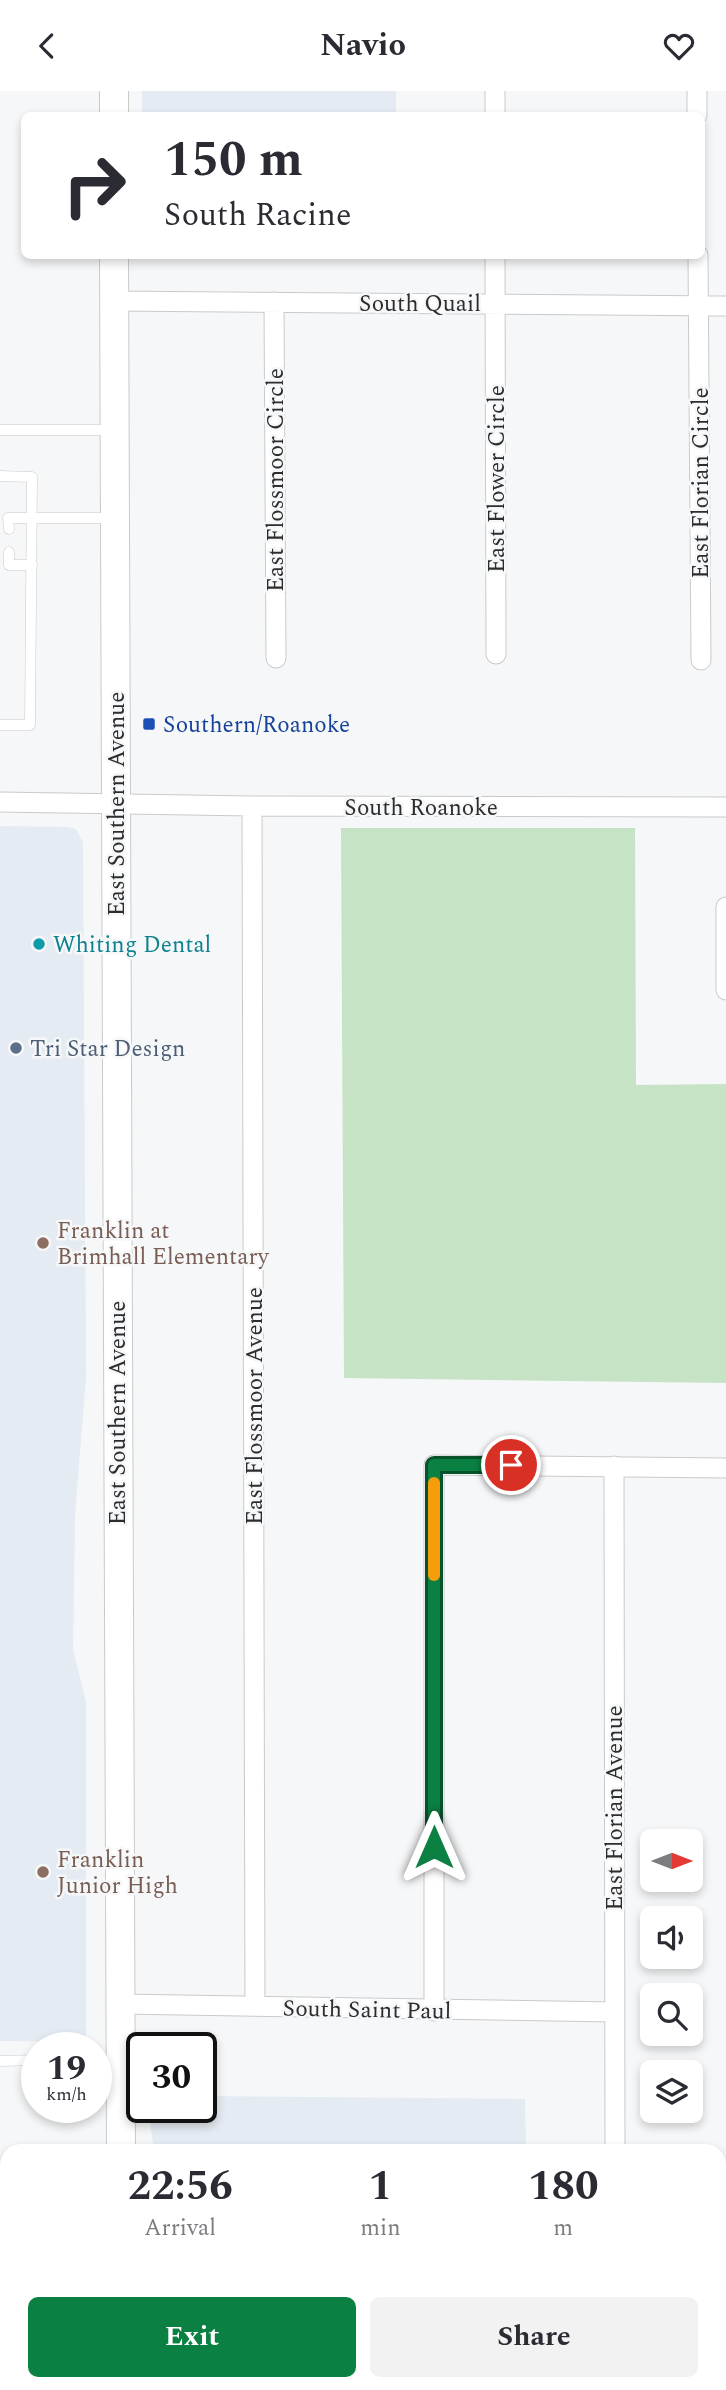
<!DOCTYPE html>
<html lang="en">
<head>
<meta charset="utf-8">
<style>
  body { margin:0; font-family:Spectral,serif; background:#f2f2f3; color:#2b2b33; height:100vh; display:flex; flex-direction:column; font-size:26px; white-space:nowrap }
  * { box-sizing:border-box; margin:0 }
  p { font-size:23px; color:#7c7c81 }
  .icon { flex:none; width:38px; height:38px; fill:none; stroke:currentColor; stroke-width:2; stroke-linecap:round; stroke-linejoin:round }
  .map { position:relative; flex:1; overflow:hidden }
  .details { position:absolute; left:0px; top:2053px; width:726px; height:247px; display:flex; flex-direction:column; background:#fff; border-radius:21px 21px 0 0; box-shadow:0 4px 10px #0003 }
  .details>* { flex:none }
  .banner { position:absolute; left:21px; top:21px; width:684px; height:147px; border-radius:10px; box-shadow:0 4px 10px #0003; background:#fff; color:#2b2b33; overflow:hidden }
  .needle { width:46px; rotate:90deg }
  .fabs { position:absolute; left:640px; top:1738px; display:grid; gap:14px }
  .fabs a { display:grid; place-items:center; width:63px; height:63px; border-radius:10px; background:#fff; box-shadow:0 4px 10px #0003; font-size:35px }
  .speed { position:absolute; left:21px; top:1941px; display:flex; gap:14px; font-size:35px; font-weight:700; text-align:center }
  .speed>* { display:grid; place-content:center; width:91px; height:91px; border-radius:50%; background:#fff; box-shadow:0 4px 10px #0003; line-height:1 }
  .speed small { font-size:18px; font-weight:400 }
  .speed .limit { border:4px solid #111; border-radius:10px; background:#fff; color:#111 }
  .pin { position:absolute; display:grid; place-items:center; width:60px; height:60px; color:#fff; margin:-30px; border:4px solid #fff; border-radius:50%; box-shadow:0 2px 7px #0007 }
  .me { position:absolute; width:77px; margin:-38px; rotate:0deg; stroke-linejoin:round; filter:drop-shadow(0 0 5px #0008) }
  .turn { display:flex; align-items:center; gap:24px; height:147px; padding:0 28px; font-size:32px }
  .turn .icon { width:91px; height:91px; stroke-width:2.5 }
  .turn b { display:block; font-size:49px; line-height:60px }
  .eta { display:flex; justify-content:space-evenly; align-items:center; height:119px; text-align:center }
  .eta b { font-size:42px; font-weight:700; line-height:49px }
  .button { display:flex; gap:14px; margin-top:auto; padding:14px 28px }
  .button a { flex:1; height:80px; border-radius:10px; background:#0b8043; color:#fff; font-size:28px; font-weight:700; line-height:80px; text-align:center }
  .button a+a { background:#f2f2f3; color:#2b2b33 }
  header { display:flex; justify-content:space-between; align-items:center; height:91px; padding:0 28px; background:#fff; font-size:32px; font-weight:700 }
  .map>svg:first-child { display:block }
  .built { fill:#e5ebf3 }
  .green { fill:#c6e3c6 }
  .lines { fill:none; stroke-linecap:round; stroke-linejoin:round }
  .service-casing { stroke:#c9cacb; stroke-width:11 }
  .minor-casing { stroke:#c9cacb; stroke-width:21 }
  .secondary-casing { stroke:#c9cacb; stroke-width:30 }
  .service { stroke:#fff; stroke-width:10 }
  .minor { stroke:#fff; stroke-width:19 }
  .secondary { stroke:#fff; stroke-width:28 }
  .route-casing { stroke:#07532c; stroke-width:18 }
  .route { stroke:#0b8043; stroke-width:12 }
  .slow { stroke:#f59e0b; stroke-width:12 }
  .transit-dot { fill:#1a4fb4; stroke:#f6f7f8; stroke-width:2.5 }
  .culture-dot { fill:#0f9aa8; stroke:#f6f7f8; stroke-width:2.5 }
  .service-dot { fill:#5c6f8a; stroke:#f6f7f8; stroke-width:2.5 }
  .education-dot { fill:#8d6e63; stroke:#f6f7f8; stroke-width:2.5 }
  .labels { text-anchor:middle; stroke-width:5; stroke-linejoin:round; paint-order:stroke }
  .street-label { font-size:23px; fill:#2d2d2e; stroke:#f6f7f8 }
  .transit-label { font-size:23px; fill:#164399; stroke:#f6f7f8; text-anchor:start }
  .culture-label { font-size:23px; fill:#0d838f; stroke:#f6f7f8; text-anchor:start }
  .service-label { font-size:23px; fill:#4e5e75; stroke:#f6f7f8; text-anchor:start }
  .education-label { font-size:23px; fill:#785e54; stroke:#f6f7f8; text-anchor:start }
</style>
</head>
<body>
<header><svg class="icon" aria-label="back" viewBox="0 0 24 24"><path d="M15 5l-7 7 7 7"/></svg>Navio<svg class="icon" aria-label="heart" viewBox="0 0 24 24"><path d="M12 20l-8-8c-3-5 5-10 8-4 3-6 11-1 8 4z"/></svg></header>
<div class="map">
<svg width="726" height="2299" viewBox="0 0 726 2299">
  <rect width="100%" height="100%" fill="#f6f7f8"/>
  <!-- built -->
  <path class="built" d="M 142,0 L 396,0 L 396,24 L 142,24 Z
    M 0,735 L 68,736 L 76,738 L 83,751 L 86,1286 L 75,1424 L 73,1559 L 86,1611 L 86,1951 L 0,1950 Z
    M 201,2005 L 525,2008 L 526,2060 L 154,2060 L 148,2016 L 201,2016 Z
    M 0,2157 L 7,2157 L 7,2292 L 79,2293 L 78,2299 L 0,2299 Z
    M 526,2292 L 526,2299 L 155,2299 L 155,2292 Z"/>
  <!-- green -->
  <path class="green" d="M 341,737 L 635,737 L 636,994 L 726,993 L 726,1292 L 344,1287 Z"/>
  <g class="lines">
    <defs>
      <path id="service" d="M 0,339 L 111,339
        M 0,385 L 32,386 L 30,634 L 0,634
        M 9,438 L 8,427 L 113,427
        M 9,461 L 9,474 L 32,474
        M 0,1970 L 36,1969
        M 0,2079 L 7,2079"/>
      <path id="minor" d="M 697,0 L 697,24
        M 495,24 L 495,0
        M 495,164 L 496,563
        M 698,164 L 701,569
        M 114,210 L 726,215
        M 274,211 L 276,567
        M 0,711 L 252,715 L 726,716
        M 252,715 L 255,1915
        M 726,816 L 726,899
        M 614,1375 L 615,2060
        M 120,1913 L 615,1921
        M 434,1920 L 434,1374 L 726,1377
        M 719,2262 L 726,2262
        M 616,2292 L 616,2299"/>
      <path id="secondary" d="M 114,0 L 114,24
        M 114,164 L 121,2060
        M 137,2292 L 137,2299
        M 101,2299 L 102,2292"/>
    </defs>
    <!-- service casing -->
    <use href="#service" class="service-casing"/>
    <!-- minor casing -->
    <use href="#minor" class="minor-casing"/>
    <!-- secondary casing -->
    <use href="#secondary" class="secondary-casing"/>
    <!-- service -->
    <use href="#service" class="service"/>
    <!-- minor -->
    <use href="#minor" class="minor"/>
    <!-- secondary -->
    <use href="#secondary" class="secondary"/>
  </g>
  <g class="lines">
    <defs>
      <path id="route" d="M 434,1756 L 434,1374 L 511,1374"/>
    </defs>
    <!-- route casing -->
    <use href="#route" class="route-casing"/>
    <!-- route -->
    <use href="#route" class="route"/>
    <!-- slow -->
    <path class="slow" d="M 434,1392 L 434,1484"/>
  </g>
  <!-- markers -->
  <rect class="transit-dot" x="142" y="626" width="14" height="14" rx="3.5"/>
  <circle class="culture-dot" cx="39" cy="853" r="7"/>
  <circle class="service-dot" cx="16" cy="957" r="7"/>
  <g class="education-dot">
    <circle cx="43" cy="1152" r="7"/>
    <circle cx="43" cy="1781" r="7"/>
  </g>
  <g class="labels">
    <!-- street labels -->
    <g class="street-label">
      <text x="420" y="220">South Quail</text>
      <text transform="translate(496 388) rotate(-90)" y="8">East Flower Circle</text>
      <text transform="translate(275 389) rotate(-90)" y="8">East Flossmoor Circle</text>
      <text transform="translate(700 392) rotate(-90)" y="8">East Florian Circle</text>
      <text transform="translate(116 713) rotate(-90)" y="8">East Southern Avenue</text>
      <text x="421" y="724">South Roanoke</text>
      <text transform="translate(254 1315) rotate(-90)" y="8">East Flossmoor Avenue</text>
      <text transform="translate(117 1322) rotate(-90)" y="8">East Southern Avenue</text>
      <text transform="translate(614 1717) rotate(-90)" y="8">East Florian Avenue</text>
      <text transform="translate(367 1918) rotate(1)" y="8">South Saint Paul</text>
    </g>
    <!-- transit labels -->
    <g class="transit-label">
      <text x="163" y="641">Southern/Roanoke</text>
    </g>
    <!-- culture labels -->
    <g class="culture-label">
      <text x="53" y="861">Whiting Dental</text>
    </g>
    <!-- service labels -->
    <g class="service-label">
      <text x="30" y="965">Tri Star Design</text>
    </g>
    <!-- education labels -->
    <g class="education-label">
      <text x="57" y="1147">Franklin at<tspan x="57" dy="26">Brimhall Elementary</tspan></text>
      <text x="57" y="1776">Franklin<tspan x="57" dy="26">Junior High</tspan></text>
    </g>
  </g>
</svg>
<div class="fabs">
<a><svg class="needle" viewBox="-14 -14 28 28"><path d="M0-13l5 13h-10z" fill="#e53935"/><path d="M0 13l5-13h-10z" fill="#7c7c81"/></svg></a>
<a><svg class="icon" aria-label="sound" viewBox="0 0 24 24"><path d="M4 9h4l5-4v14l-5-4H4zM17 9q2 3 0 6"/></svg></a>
<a><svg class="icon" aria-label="search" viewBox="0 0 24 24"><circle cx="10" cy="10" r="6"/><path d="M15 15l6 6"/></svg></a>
<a><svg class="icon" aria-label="layers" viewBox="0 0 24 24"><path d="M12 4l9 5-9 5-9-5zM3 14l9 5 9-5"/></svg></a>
</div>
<div class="speed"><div>19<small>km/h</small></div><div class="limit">30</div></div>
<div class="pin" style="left:511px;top:1374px;background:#d93025"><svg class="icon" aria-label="arrive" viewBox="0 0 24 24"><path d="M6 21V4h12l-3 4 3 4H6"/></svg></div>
<svg class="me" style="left:434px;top:1756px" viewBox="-20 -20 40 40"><path d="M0-17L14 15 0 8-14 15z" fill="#0b8043" stroke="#fff" stroke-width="4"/></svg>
<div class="banner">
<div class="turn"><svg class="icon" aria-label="right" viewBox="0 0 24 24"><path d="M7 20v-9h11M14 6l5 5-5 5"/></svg><div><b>150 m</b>South Racine</div></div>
</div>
<section class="details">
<div class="eta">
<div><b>22:56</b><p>Arrival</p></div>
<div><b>1</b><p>min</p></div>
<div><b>180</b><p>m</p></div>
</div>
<div class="button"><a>Exit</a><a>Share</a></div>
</section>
</div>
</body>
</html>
